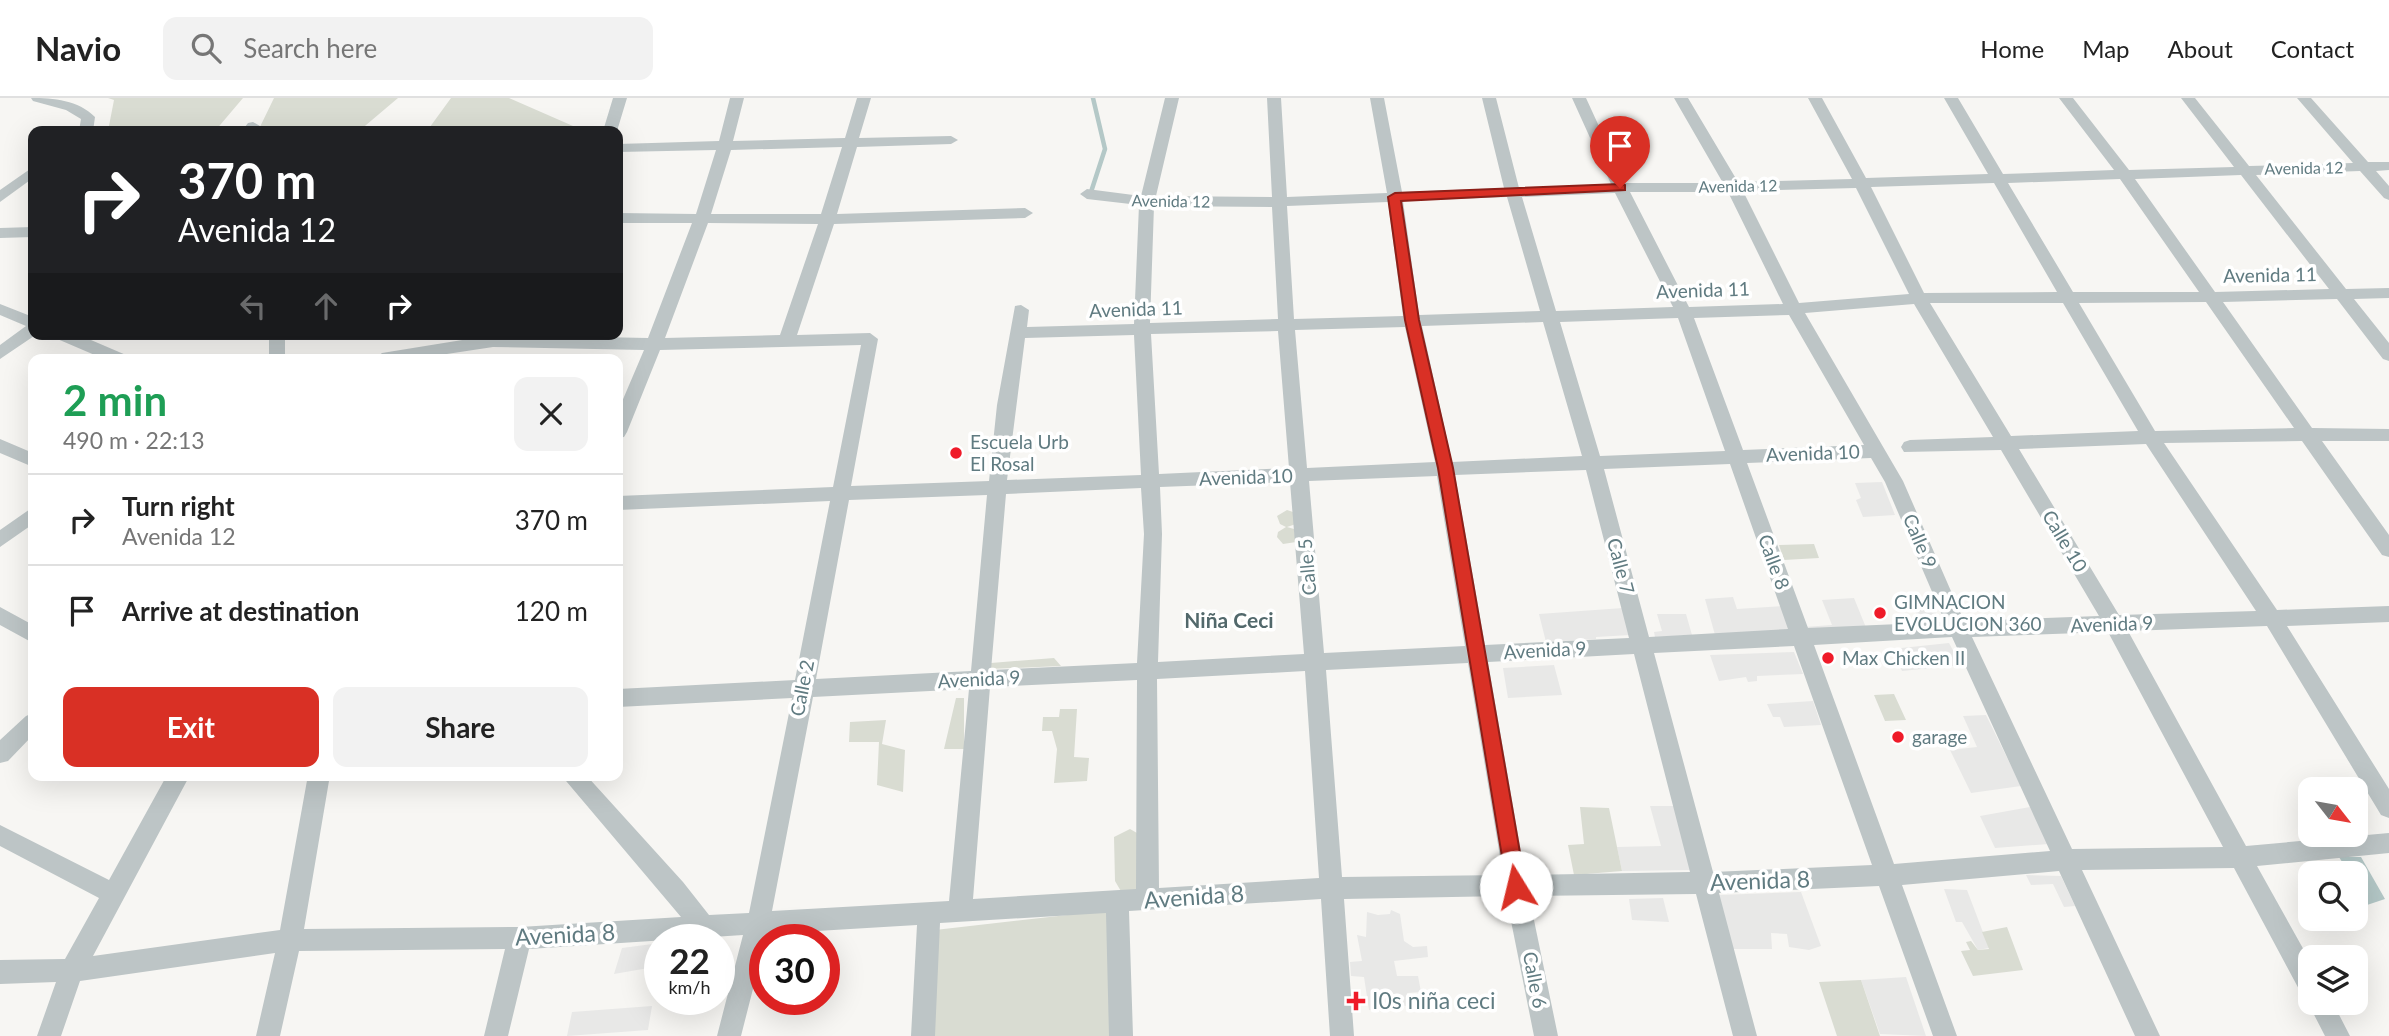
<!DOCTYPE html>
<html lang="en">
<head>
<meta charset="utf-8">
<style>
  body { margin:0; font-family:Lato,sans-serif; background:#f2f2f2; color:#222; height:100vh; display:flex; flex-direction:column; font-size:26px; white-space:nowrap }
  * { box-sizing:border-box; margin:0 }
  p { font-size:23px; color:#767676 }
  .icon { flex:none; width:38px; height:38px; fill:none; stroke:currentColor; stroke-width:2; stroke-linecap:round; stroke-linejoin:round }
  .map { position:relative; flex:1; overflow:hidden }
  .drawer { position:absolute; left:28px; top:256px; width:595px; height:427px; display:flex; flex-direction:column; background:#fff; border-radius:14px; box-shadow:0 7px 28px #0002 }
  .drawer>* { flex:none }
  .top-card { position:absolute; left:28px; top:28px; width:595px; height:214px; border-radius:14px; box-shadow:0 7px 28px #0002; background:#202124; color:#fff; overflow:hidden }
  .needle { width:46px; rotate:121deg }
  .buttons { position:absolute; left:2298px; top:679px; display:grid; gap:14px }
  .buttons a { display:grid; place-items:center; width:70px; height:70px; border-radius:14px; background:#fff; box-shadow:0 7px 28px #0002; font-size:35px }
  .speed { position:absolute; left:644px; top:826px; display:flex; gap:14px; font-size:35px; font-weight:700; text-align:center }
  .speed>* { display:grid; place-content:center; width:91px; height:91px; border-radius:50%; background:#fff; box-shadow:0 7px 28px #0002; line-height:1 }
  .speed small { font-size:18px; font-weight:400 }
  .speed .limit { border:10px solid #d22; background:#fff; color:#111 }
  .pin { position:absolute; display:grid; place-items:center; width:60px; height:60px; color:#fff; margin:-72px -30px; border-radius:50% 50% 50% 0; rotate:-45deg; box-shadow:0 0 7px #0007 }
  .pin .icon { rotate:45deg }
  .me { position:absolute; width:77px; margin:-38px; rotate:351deg; stroke-linejoin:round; filter:drop-shadow(0 0 5px #0008) }
  .turn { display:flex; align-items:center; gap:24px; height:147px; padding:0 35px; font-size:32px }
  .turn .icon { width:91px; height:91px; stroke-width:2.5 }
  .turn b { display:block; font-size:49px; line-height:60px }
  .lanes { display:flex; align-items:center; height:66px; padding:0 35px; background:#0003; justify-content:center; gap:35px; direction:ltr }
  .lanes .off { opacity:.35 }
  .round { display:grid; place-items:center; flex:none; width:74px; height:74px; border-radius:14px; background:#f2f2f2 }
  .overview { display:flex; align-items:center; justify-content:space-between; height:119px; padding:0 35px }
  h1 { font-size:42px; font-weight:700; line-height:52px; color:#1e9e55 }
  .primary-button { display:flex; gap:14px; margin-top:auto; padding:14px 35px }
  .primary-button a { flex:1; height:80px; border-radius:14px; background:#d93025; color:#fff; font-size:28px; font-weight:700; line-height:80px; text-align:center }
  .primary-button a+a { background:#f2f2f2; color:#222 }
  ul { padding:0; list-style:none }
  li { display:flex; align-items:center; gap:21px; height:91px; padding:0 35px; border-top:2px solid #e0e0e0 }
  li div { flex:1 }
  li b { display:block; font-size:26px }
  li em { font-style:normal }
  header { display:flex; align-items:center; gap:42px; box-sizing:border-box; height:98px; padding:0 35px; background:#fff; border-bottom:2px solid #e0e0e0 }
  header strong { font-size:33px }
  nav { display:flex; gap:38px; margin-inline-start:auto; font-size:24px }
  .search { width:490px; height:63px; background:#f2f2f2; display:flex; align-items:center; gap:18px; box-sizing:border-box; padding:0 24px; border-radius:14px; color:#767676; font-size:26px }
  .map>svg:first-child { display:block }
  .built { fill:#e8e8e7 }
  .green { fill:#d9dcd2 }
  .water { fill:#b4c8c7 }
  .lines { fill:none; stroke-linecap:round; stroke-linejoin:round }
  .stream { stroke:#b4c8c7; stroke-width:4.5 }
  .minor { fill:#bdc5c6; fill-rule:evenodd }
  .route { fill:#d93025; stroke:#8d1f18; stroke-width:2 }
  .poi-dot { fill:#ef1b29; stroke:#fff; stroke-width:2.5 }
  .labels { text-anchor:middle; stroke-width:7; stroke-linejoin:round; paint-order:stroke }
  .far-street-label { font-size:16px; fill:#607b81; stroke:#fff }
  .street-label { font-size:19px; fill:#607b81; stroke:#fff }
  .poi-label { font-size:19px; fill:#607b81; stroke:#fff; text-anchor:start }
  .neighbourhood-label { font-size:21px; font-weight:bold; fill:#52686b; stroke:#fff }
  .near-street-label { font-size:23px; fill:#607b81; stroke:#fff }
  .near-poi-label { font-size:23px; fill:#607b81; stroke:#fff; text-anchor:start }
</style>
</head>
<body>
<header>
<strong>Navio</strong>
<div class="search"><svg class="icon" aria-label="search" viewBox="0 0 24 24"><circle cx="10" cy="10" r="6"/><path d="M15 15l6 6"/></svg>Search here</div>
<nav><a>Home</a><a>Map</a><a>About</a><a>Contact</a></nav>
</header>
<div class="map">
<svg width="2389" height="938" viewBox="0 0 2389 938">
  <rect width="100%" height="100%" fill="#f7f6f3"/>
  <!-- built -->
  <path class="built" d="M 1882,384 L 1895,417 L 1863,419 L 1856,402 L 1861,400 L 1855,385 Z
    M 1733,499 L 1737,511 L 1782,508 L 1790,535 L 1715,537 L 1705,501 Z
    M 1929,499 L 1941,528 L 1922,529 L 1909,500 Z
    M 1854,500 L 1867,532 L 1807,536 L 1804,529 L 1832,527 L 1822,502 Z
    M 1623,510 L 1630,537 L 1596,539 L 1596,541 L 1546,544 L 1539,516 Z
    M 1657,516 L 1686,516 L 1692,537 L 1655,539 L 1654,534 L 1662,533 Z
    M 1949,545 L 1961,567 L 1902,573 L 1892,551 Z
    M 1794,554 L 1803,576 L 1757,578 L 1757,583 L 1748,584 L 1746,579 L 1719,583 L 1710,557 Z
    M 1554,567 L 1562,597 L 1508,600 L 1503,570 Z
    M 1813,603 L 1821,627 L 1784,629 L 1780,619 L 1773,619 L 1767,606 Z
    M 1986,617 L 2021,688 L 1971,695 L 1950,652 L 1977,649 L 1963,618 Z
    M 1650,708 L 1674,708 L 1691,772 L 1622,773 L 1617,749 L 1661,748 Z
    M 2030,709 L 2049,746 L 1995,750 L 1980,718 Z
    M 2026,777 L 2061,778 L 2075,808 L 2064,809 L 2053,786 L 2031,787 Z
    M 1944,791 L 1967,792 L 1989,850 L 1978,852 L 1962,824 L 1956,824 Z
    M 1801,794 L 1821,848 L 1809,852 L 1789,849 L 1787,836 L 1771,835 L 1772,851 L 1732,851 L 1719,797 Z
    M 1663,800 L 1669,824 L 1632,822 L 1629,801 Z
    M 1391,812 L 1400,816 L 1404,843 L 1413,849 L 1427,848 L 1428,859 L 1394,863 L 1397,878 L 1418,878 L 1421,894 L 1407,895 L 1409,908 L 1391,907 L 1389,914 L 1369,912 L 1364,879 L 1351,878 L 1350,864 L 1362,863 L 1357,837 L 1366,839 L 1367,814 L 1378,817 L 1390,816 Z
    M 660,845 L 660,868 L 614,876 L 622,850 Z
    M 1906,879 L 1926,938 L 1880,936 L 1861,882 Z
    M 652,908 L 648,932 L 567,938 L 572,914 Z"/>
  <!-- green -->
  <path class="green" d="M 108,0 L 243,0 L 215,33 L 108,33 L 114,2 Z
    M 274,0 L 398,0 L 359,33 L 258,33 Z
    M 451,0 L 509,0 L 573,28 L 570,33 L 427,33 Z
    M 1287,412 L 1293,414 L 1296,426 L 1287,429 L 1294,431 L 1296,444 L 1283,446 L 1277,439 L 1278,434 L 1286,429 L 1280,426 L 1277,418 Z
    M 1814,446 L 1819,460 L 1784,462 L 1779,447 Z
    M 1054,560 L 1061,568 L 989,571 L 991,565 Z
    M 1894,596 L 1906,622 L 1885,623 L 1874,597 Z
    M 956,600 L 964,600 L 964,651 L 944,651 Z
    M 1060,611 L 1077,611 L 1074,659 L 1089,660 L 1087,683 L 1054,685 L 1057,651 L 1052,633 L 1042,633 L 1043,619 L 1059,619 Z
    M 886,622 L 882,646 L 905,652 L 903,694 L 877,687 L 879,644 L 849,644 L 850,624 Z
    M 1580,709 L 1609,710 L 1622,773 L 1574,777 L 1568,747 L 1584,746 Z
    M 1130,731 L 1144,739 L 1146,794 L 1122,795 L 1115,783 L 1114,739 Z
    M 1112,812 L 1115,938 L 930,938 L 935,832 Z
    M 2007,829 L 2023,872 L 1973,878 L 1961,853 L 1970,852 L 1966,844 L 1971,843 L 1978,852 L 1989,851 L 1982,834 Z
    M 1861,882 L 1880,938 L 1837,938 L 1819,884 Z"/>
  <!-- water -->
  <path class="water" d="M 2339,759 L 2361,759 L 2385,801 L 2367,807 L 2356,787 L 2356,775 L 2349,775 Z"/>
  <g class="lines">
    <!-- stream -->
    <path class="stream" d="M 1091,94 L 1105,51 L 1093,0"/>
    <!-- minor -->
    <path class="minor" d="M 31,0 C 54,0 78,2 95,19 L 93,33 L 79,33 L 81,21 L 66,12 L 33,3 Z
      M 613,0 L 627,0 L 617,33 L 603,33 Z
      M 730,0 L 744,0 L 733,43 L 845,40 L 857,0 L 871,0 L 859,40 L 951,38 L 958,42 L 951,46 L 857,49 L 837,116 L 1025,110 L 1033,115 L 1025,120 L 834,126 L 797,237 L 870,235 L 878,241 L 851,388 L 989,383 L 997,307 L 1015,208 L 1021,207 L 1029,212 L 1027,229 L 1134,226 L 1139,107 L 1087,101 L 1080,96 L 1087,91 L 1141,98 L 1165,0 L 1179,0 L 1156,98 L 1272,99 L 1267,0 L 1281,0 L 1287,99 L 1387,95 L 1370,0 L 1384,0 L 1402,94 L 1504,90 L 1482,0 L 1496,0 L 1519,90 L 1611,86 L 1572,0 L 1586,0 L 1625,85 L 1723,85 L 1674,0 L 1688,0 L 1738,84 L 1852,81 L 1808,0 L 1822,0 L 1866,80 L 1988,76 L 1944,0 L 1958,0 L 2003,76 L 2114,72 L 2059,0 L 2073,0 L 2129,72 L 2234,69 L 2181,0 L 2195,0 L 2249,68 L 2353,65 L 2297,0 L 2311,0 L 2368,64 L 2389,64 L 2389,72 L 2376,73 L 2389,88 L 2389,102 L 2384,100 L 2360,73 L 2256,77 L 2346,191 L 2389,190 L 2389,200 L 2354,201 L 2389,245 L 2389,263 L 2383,261 L 2337,201 L 2223,204 L 2312,330 L 2389,331 L 2389,343 L 2322,343 L 2389,437 L 2389,459 L 2382,457 L 2302,343 L 2164,345 L 2277,512 L 2389,508 L 2389,524 L 2287,528 L 2389,691 L 2389,720 L 2381,717 L 2267,528 L 2128,533 L 2246,748 L 2389,735 L 2389,755 L 2257,768 L 2310,863 L 2310,899 L 2301,895 L 2234,770 L 2082,772 L 2160,938 L 2135,938 L 2059,773 L 1902,787 L 1957,938 L 1933,938 L 1879,788 L 1719,795 L 1757,938 L 1733,938 L 1696,796 L 1529,798 L 1558,938 L 1534,938 L 1506,798 L 1344,801 L 1354,938 L 1330,938 L 1321,801 L 1129,813 L 1133,938 L 1109,938 L 1106,815 L 940,825 L 935,938 L 911,938 L 917,827 L 767,836 L 741,938 L 717,938 L 743,837 L 529,851 L 508,938 L 484,938 L 505,851 L 299,853 L 280,938 L 256,938 L 275,855 L 80,883 L 61,938 L 37,938 L 56,884 L 0,886 L 0,862 L 65,861 L 99,800 L 0,748 L 0,727 L 109,782 L 167,677 L 190,677 L 93,858 L 280,832 L 308,677 L 330,677 L 304,831 L 520,829 L 681,819 L 561,677 L 586,677 L 683,784 L 709,817 L 749,815 L 792,600 L 618,609 L 618,591 L 795,582 L 830,403 L 618,412 L 618,398 L 833,389 L 861,247 L 660,252 L 627,334 L 624,339 L 618,340 L 618,313 L 644,252 L 493,249 L 414,261 L 374,261 L 382,255 L 493,237 L 648,240 L 692,125 L 618,125 L 618,115 L 696,116 L 716,52 L 618,54 L 618,46 L 719,43 ZM 842,49 L 821,116 L 711,116 L 731,52 ZM 2241,77 L 2329,191 L 2215,194 L 2135,81 ZM 2120,81 L 2199,194 L 2073,194 L 2008,85 ZM 1994,85 L 2057,194 L 1924,195 L 1871,89 ZM 1856,90 L 1909,196 L 1799,205 L 1743,93 ZM 1630,94 L 1728,94 L 1783,206 L 1689,209 ZM 1615,95 L 1673,209 L 1556,213 L 1522,99 ZM 1507,99 L 1540,213 L 1419,217 L 1403,103 ZM 1388,104 L 1403,218 L 1294,221 L 1287,108 ZM 1154,108 L 1272,109 L 1278,221 L 1150,225 ZM 708,125 L 818,126 L 780,237 L 665,240 ZM 2206,204 L 2294,330 L 2155,333 L 2079,205 ZM 1930,205 L 2063,205 L 2138,333 L 2011,338 ZM 1914,206 L 1993,339 L 1910,342 L 1904,344 L 1901,349 L 1904,354 L 2001,352 L 2099,518 L 1964,523 L 1903,383 L 1805,215 ZM 1789,217 L 1864,347 L 1743,352 L 1694,220 ZM 1678,220 L 1725,353 L 1600,358 L 1560,224 ZM 1543,224 L 1582,358 L 1452,364 L 1422,228 ZM 1405,229 L 1435,364 L 1307,370 L 1295,232 ZM 1278,233 L 1289,370 L 1159,376 L 1151,236 ZM 1134,237 L 1141,377 L 1007,382 L 1025,240 ZM 2146,346 L 2256,513 L 2119,517 L 2019,351 ZM 1871,360 L 1885,384 L 1945,524 L 1808,530 L 1747,365 ZM 1730,366 L 1788,531 L 1649,539 L 1604,371 ZM 1586,372 L 1629,540 L 1485,547 L 1455,377 ZM 1437,378 L 1465,548 L 1324,555 L 1309,383 ZM 1290,384 L 1304,556 L 1158,564 L 1162,436 L 1160,389 ZM 1141,390 L 1144,436 L 1137,565 L 991,572 L 1006,396 ZM 987,397 L 971,573 L 816,581 L 849,402 ZM 2108,534 L 2223,749 L 2072,751 L 1972,539 ZM 1952,539 L 2050,753 L 1894,766 L 1814,547 ZM 1794,548 L 1872,767 L 1713,774 L 1654,555 ZM 1634,556 L 1690,774 L 1525,777 L 1488,564 ZM 1468,565 L 1503,777 L 1342,779 L 1326,572 ZM 1305,573 L 1319,780 L 1159,790 L 1157,581 ZM 1137,582 L 1136,791 L 973,801 L 990,589 ZM 969,591 L 949,803 L 772,813 L 813,599 Z
      M 253,24 L 260,28 L 256,33 L 242,33 L 248,25 Z
      M 33,69 L 33,80 L 0,104 L 0,92 Z
      M 33,129 L 33,139 L 0,140 L 0,130 Z
      M 0,206 L 33,219 L 33,236 L 37,236 L 0,261 L 0,247 L 26,228 L 0,217 Z
      M 53,236 L 77,236 L 126,257 L 128,261 L 104,261 L 55,240 Z
      M 269,236 L 285,236 L 285,261 L 269,261 Z
      M 0,341 L 33,355 L 33,369 L 0,355 Z
      M 33,409 L 33,426 L 0,449 L 0,432 Z
      M 0,509 L 33,527 L 33,545 L 0,527 Z
      M 33,615 L 33,637 L 8,663 L 0,665 L 0,642 L 26,618 Z
      M 2310,900 L 2310,905 L 2333,905 L 2350,938 L 2325,938 L 2308,905 Z"/>
  </g>
  <!-- route -->
  <path class="route" d="M 1620,86 L 1625,87 L 1625,92 L 1401,103 L 1419,222 L 1453,370 L 1526,789 L 1523,795 L 1516,797 L 1509,795 L 1507,789 L 1438,370 L 1405,222 L 1388,99 L 1395,95 Z"/>
  <!-- markers -->
  <g class="poi-dot">
    <circle cx="956" cy="355" r="7"/>
    <circle cx="1880" cy="515" r="7"/>
    <circle cx="1828" cy="560" r="7"/>
    <circle cx="1898" cy="639" r="7"/>
    <path d="M1352.5 892.5h7v7h7v7h-7v7h-7v-7h-7v-7h7z"/>
  </g>
  <g class="labels">
    <!-- far-street labels -->
    <g class="far-street-label">
      <text transform="translate(2304 70) rotate(-1)" y="6">Avenida 12</text>
      <text transform="translate(1738 88) rotate(-1)" y="6">Avenida 12</text>
      <text transform="translate(1171 103) rotate(1)" y="6">Avenida 12</text>
    </g>
    <!-- street labels -->
    <g class="street-label">
      <text transform="translate(2270 177) rotate(-1)" y="7">Avenida 11</text>
      <text transform="translate(1703 192) rotate(-2)" y="7">Avenida 11</text>
      <text transform="translate(1136 211) rotate(-2)" y="7">Avenida 11</text>
      <text transform="translate(1813 355) rotate(-2)" y="7">Avenida 10</text>
      <text transform="translate(1246 379) rotate(-2)" y="7">Avenida 10</text>
      <text transform="translate(1920 443) rotate(67)" y="7">Calle 9</text>
      <text transform="translate(2065 443) rotate(59)" y="7">Calle 10</text>
      <text transform="translate(1774 464) rotate(70)" y="7">Calle 8</text>
      <text transform="translate(1621 468) rotate(75)" y="7">Calle 7</text>
      <text transform="translate(1307 469) rotate(-95)" y="7">Calle 5</text>
      <text transform="translate(2112 526) rotate(-2)" y="7">Avenida 9</text>
      <text transform="translate(1545 552) rotate(-3)" y="7">Avenida 9</text>
      <text transform="translate(979 581) rotate(-3)" y="7">Avenida 9</text>
      <text transform="translate(802 590) rotate(-79)" y="7">Calle 2</text>
      <text transform="translate(1535 882) rotate(79)" y="7">Calle 6</text>
    </g>
    <!-- poi labels -->
    <g class="poi-label">
      <text x="970" y="351">Escuela Urb<tspan x="970" dy="22">El Rosal</tspan></text>
      <text x="1894" y="511">GIMNACION<tspan x="1894" dy="22">EVOLUCION 360</tspan></text>
      <text x="1842" y="567">Max Chicken II</text>
      <text x="1912" y="646">garage</text>
    </g>
    <!-- neighbourhood labels -->
    <g class="neighbourhood-label">
      <text x="1229" y="530">Niña Ceci</text>
    </g>
    <!-- near-street labels -->
    <g class="near-street-label">
      <text transform="translate(1760 783) rotate(-2)" y="8">Avenida 8</text>
      <text transform="translate(1194 799) rotate(-4)" y="8">Avenida 8</text>
      <text transform="translate(565 837) rotate(-3)" y="8">Avenida 8</text>
    </g>
    <!-- near-poi labels -->
    <g class="near-poi-label">
      <text x="1372" y="911">I0s niña ceci</text>
    </g>
  </g>
</svg>
<div class="buttons">
<a><svg class="needle" viewBox="-14 -14 28 28"><path d="M0-13l5 13h-10z" fill="#e53935"/><path d="M0 13l5-13h-10z" fill="#767676"/></svg></a>
<a><svg class="icon" aria-label="search" viewBox="0 0 24 24"><circle cx="10" cy="10" r="6"/><path d="M15 15l6 6"/></svg></a>
<a><svg class="icon" aria-label="layers" viewBox="0 0 24 24"><path d="M12 4l9 5-9 5-9-5zM3 14l9 5 9-5"/></svg></a>
</div>
<div class="speed"><div>22<small>km/h</small></div><div class="limit">30</div></div>
<div class="pin" style="left:1620px;top:90px;background:#d93025"><svg class="icon" aria-label="arrive" viewBox="0 0 24 24"><path d="M6 21V4h12l-3 4 3 4H6"/></svg></div>
<svg class="me" style="left:1516px;top:789px" viewBox="-20 -20 40 40"><circle r="19" fill="#fff"/><path d="M0-13L10 11 0 6-10 11z" fill="#d93025"/></svg>
<div class="top-card">
<div class="turn"><svg class="icon" aria-label="right" viewBox="0 0 24 24"><path d="M7 20v-9h11M14 6l5 5-5 5"/></svg><div><b>370 m</b>Avenida 12</div></div>
<div class="lanes"><svg class="icon off" aria-label="left" viewBox="0 0 24 24"><path d="M17 20v-9H6M10 6l-5 5 5 5"/></svg><svg class="icon off" aria-label="ahead" viewBox="0 0 24 24"><path d="M12 20V5M6 11l6-6 6 6"/></svg><svg class="icon" aria-label="right" viewBox="0 0 24 24"><path d="M7 20v-9h11M14 6l5 5-5 5"/></svg></div>
</div>
<section class="drawer">
<div class="overview"><div><h1>2 min</h1><p>490 m · 22:13</p></div><a class="round"><svg class="icon" aria-label="close" viewBox="0 0 24 24"><path d="M6 6l12 12M18 6L6 18"/></svg></a></div>
<ul>
<li><svg class="icon" aria-label="right" viewBox="0 0 24 24"><path d="M7 20v-9h11M14 6l5 5-5 5"/></svg><div><b>Turn right</b><p>Avenida 12</p></div><em>370 m</em></li>
<li><svg class="icon" aria-label="arrive" viewBox="0 0 24 24"><path d="M6 21V4h12l-3 4 3 4H6"/></svg><div><b>Arrive at destination</b></div><em>120 m</em></li>
</ul>
<div class="primary-button"><a>Exit</a><a>Share</a></div>
</section>
</div>
</body>
</html>
